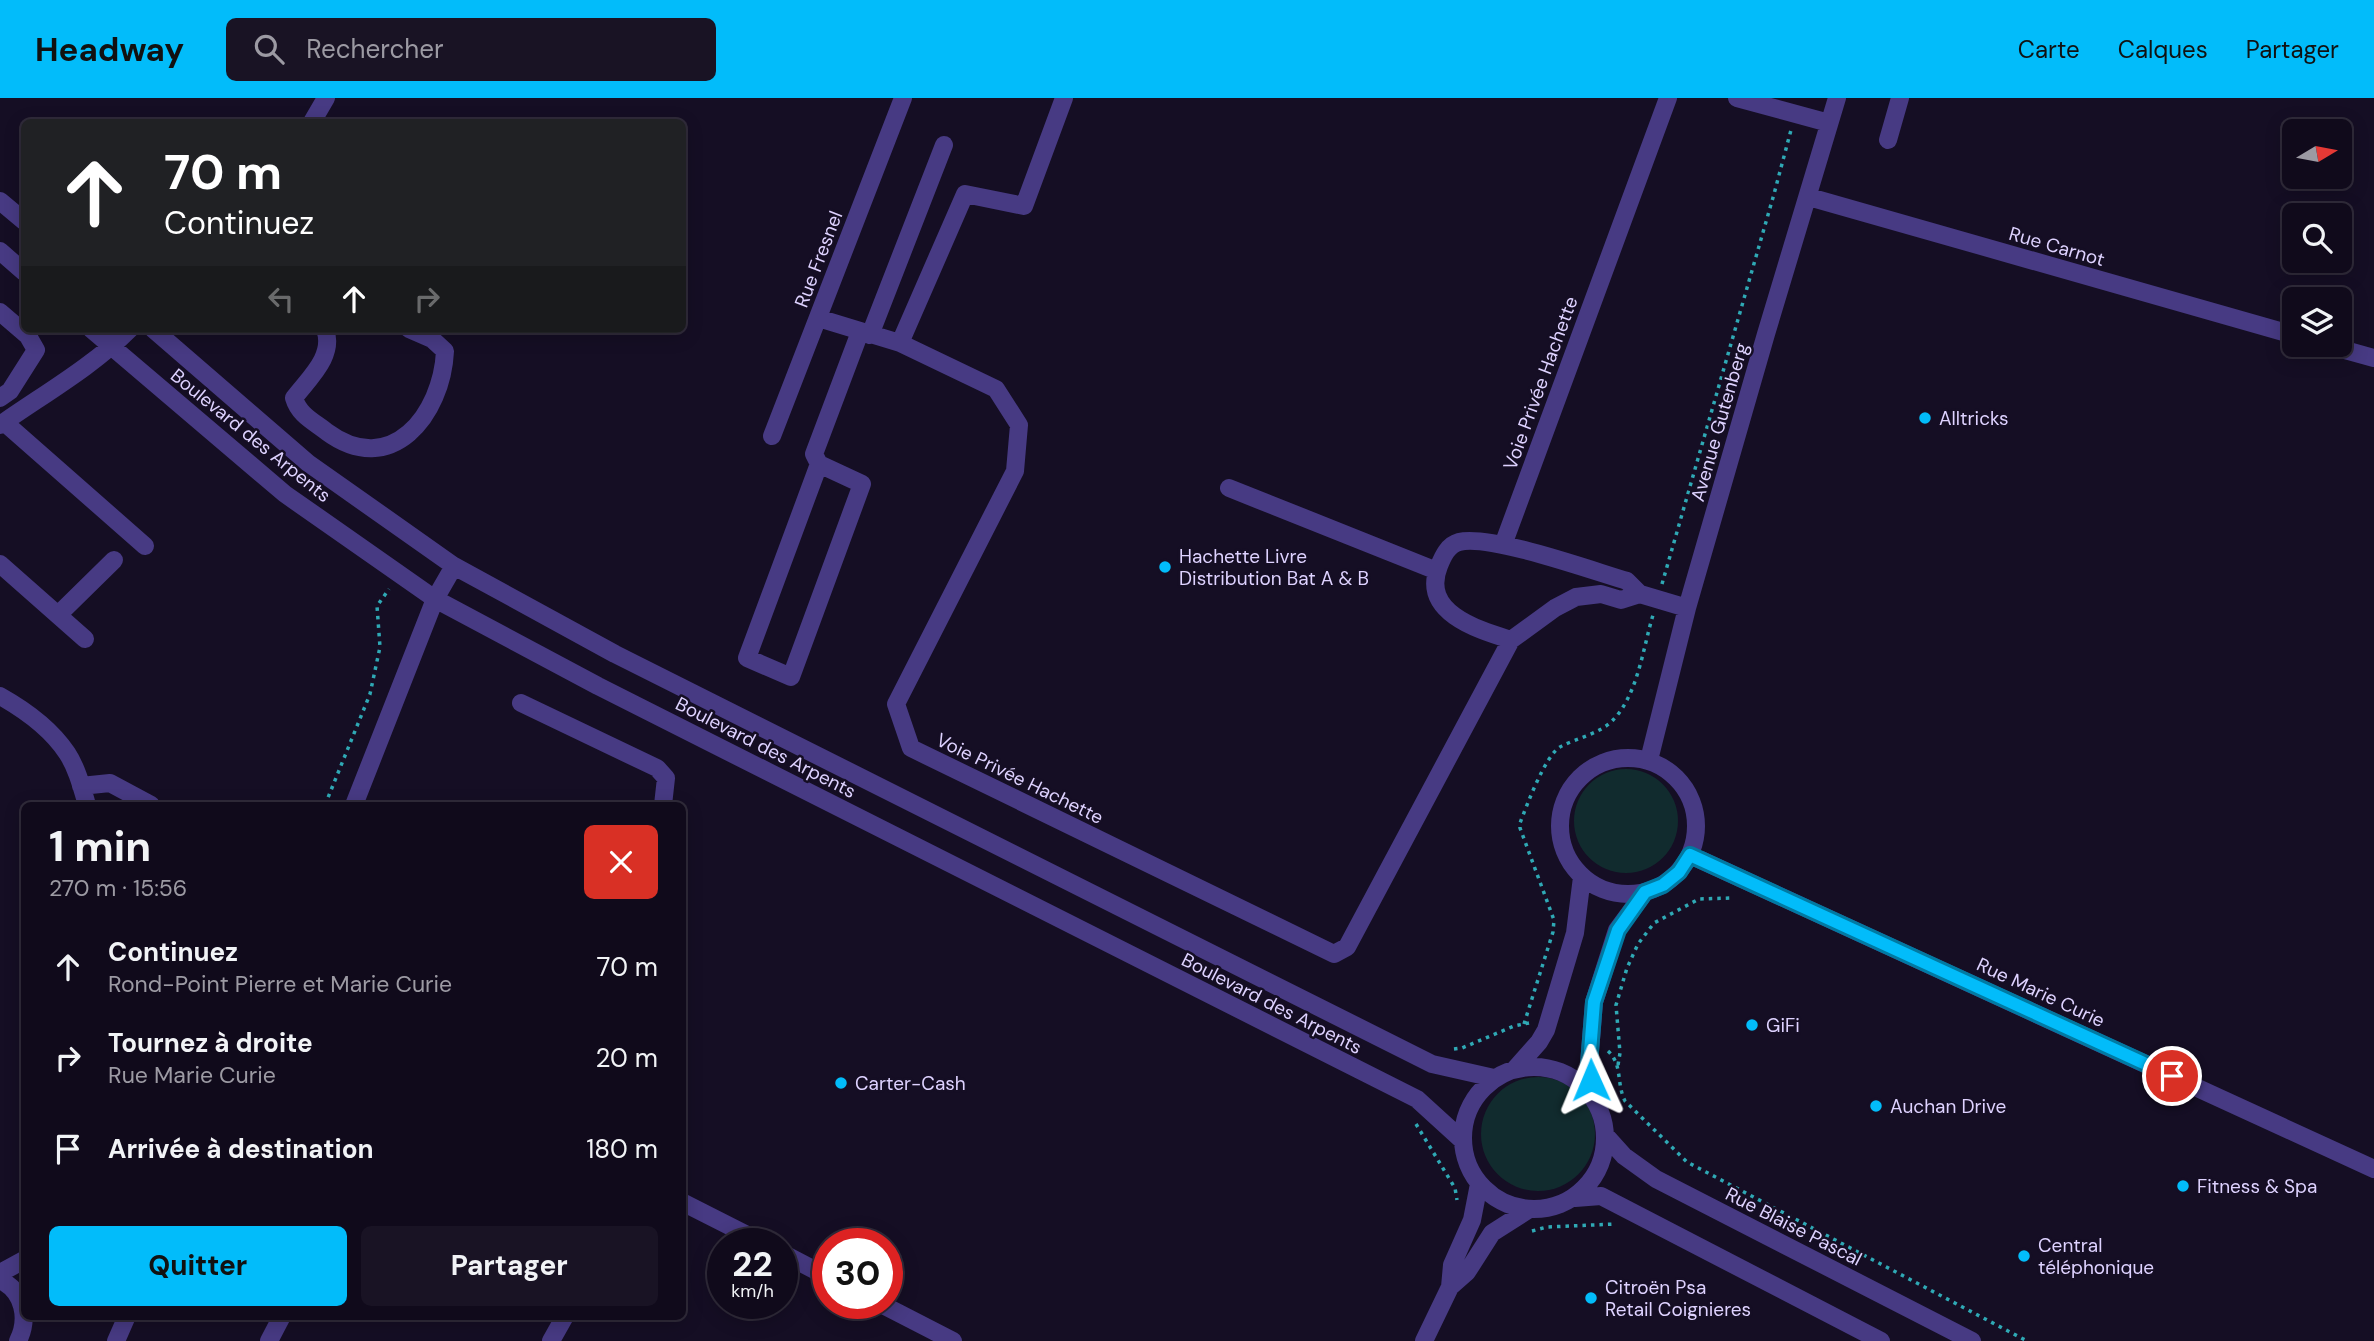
<!DOCTYPE html>
<html lang="fr">
<head>
<meta charset="utf-8">
<style>
  body { margin:0; font-family:"DM Sans",sans-serif; background:#191324; color:#f1f3f6; height:100vh; display:flex; flex-direction:column; font-size:26px; white-space:nowrap }
  * { box-sizing:border-box; margin:0 }
  p { font-size:23px; color:#9c9aa3 }
  .icon { flex:none; width:38px; height:38px; fill:none; stroke:currentColor; stroke-width:2; stroke-linecap:round; stroke-linejoin:round }
  .map { position:relative; flex:1; overflow:hidden }
  .sheet { position:absolute; left:21px; top:704px; width:665px; height:518px; display:flex; flex-direction:column; background:#100a1b; border-radius:10px; box-shadow:0 4px 18px #0003,0 0 0 2px #302b3a }
  .sheet>* { flex:none }
  .top-card { position:absolute; left:21px; top:21px; width:665px; height:214px; border-radius:10px; box-shadow:0 4px 18px #0003,0 0 0 2px #302b3a; background:#202124; color:#fff; overflow:hidden }
  .needle { width:46px; rotate:80deg }
  .controls { position:absolute; left:2282px; top:21px; display:grid; gap:14px }
  .controls a { display:grid; place-items:center; width:70px; height:70px; border-radius:10px; background:#100a1b; box-shadow:0 4px 18px #0003,0 0 0 2px #302b3a; font-size:35px }
  .speed { position:absolute; left:707px; top:1130px; display:flex; gap:14px; font-size:35px; font-weight:700; text-align:center }
  .speed>* { display:grid; place-content:center; width:91px; height:91px; border-radius:50%; background:#100a1b; box-shadow:0 4px 18px #0003,0 0 0 2px #302b3a; line-height:1 }
  .speed small { font-size:18px; font-weight:400 }
  .speed .limit { border:10px solid #d22; background:#fff; color:#111 }
  .pin { position:absolute; display:grid; place-items:center; width:60px; height:60px; color:#fff; margin:-30px; border:4px solid #fff; border-radius:50%; box-shadow:0 2px 7px #0007 }
  .me { position:absolute; width:77px; margin:-38px; rotate:359deg; stroke-linejoin:round; filter:drop-shadow(0 0 5px #0008) }
  .turn { display:flex; align-items:center; gap:24px; height:147px; padding:0 28px; font-size:32px }
  .turn .icon { width:91px; height:91px; stroke-width:2.5 }
  .turn b { display:block; font-size:49px; line-height:60px }
  .lanes { display:flex; align-items:center; height:66px; padding:0 28px; background:#0003; justify-content:center; gap:35px; direction:ltr }
  .lanes .off { opacity:.35 }
  .round { display:grid; place-items:center; flex:none; width:74px; height:74px; border-radius:10px; background:#191324 }
  .headline { display:flex; align-items:center; justify-content:space-between; height:119px; padding:0 28px }
  h1 { font-size:42px; font-weight:700; line-height:52px }
  .button { display:flex; gap:14px; margin-top:auto; padding:14px 28px }
  .button a { flex:1; height:80px; border-radius:10px; background:#02bcfa; color:#111; font-size:28px; font-weight:700; line-height:80px; text-align:center }
  .button a+a { background:#191324; color:#f1f3f6 }
  ul { padding:0; list-style:none }
  li { display:flex; align-items:center; gap:21px; height:91px; padding:0 28px }
  li div { flex:1 }
  li b { display:block; font-size:26px }
  li em { font-style:normal }
  header { display:flex; align-items:center; gap:42px; box-sizing:border-box; height:98px; padding:0 35px; background:#02bcfa; color:#111 }
  header strong { font-size:33px }
  nav { display:flex; gap:38px; margin-inline-start:auto; font-size:24px }
  .search { width:490px; height:63px; background:#191324; display:flex; align-items:center; gap:18px; box-sizing:border-box; padding:0 24px; border-radius:10px; color:#9c9aa3; font-size:26px }
  .map>svg:first-child { display:block }
  .green { fill:#112b2e }
  .lines { fill:none; stroke-linecap:round; stroke-linejoin:round }
  .path { stroke:#2fa9b5; stroke-width:3.5; stroke-dasharray:3.5 5; stroke-linecap:butt }
  .minor { stroke:#473a83; stroke-width:18 }
  .route-casing { stroke:#017aa2; stroke-width:18 }
  .route { stroke:#02bcfa; stroke-width:12 }
  .poi-dot { fill:#02bcfa; stroke:#150e24; stroke-width:2.5 }
  .labels { text-anchor:middle; stroke-width:5; stroke-linejoin:round; paint-order:stroke }
  .street-label { font-size:19px; fill:#ded2ff; stroke:#150e24 }
  .poi-label { font-size:19px; fill:#ded2ff; stroke:#150e24; text-anchor:start }
</style>
</head>
<body>
<header>
<strong>Headway</strong>
<div class="search"><svg class="icon" aria-label="search" viewBox="0 0 24 24"><circle cx="10" cy="10" r="6"/><path d="M15 15l6 6"/></svg>Rechercher</div>
<nav><a>Carte</a><a>Calques</a><a>Partager</a></nav>
</header>
<div class="map">
<svg width="2374" height="1243" viewBox="0 0 2374 1243">
  <rect width="100%" height="100%" fill="#150e24"/>
  <!-- green -->
  <path class="green" d="M1574 723a52 52 0 1 1 104 0a52 52 0 1 1-104 0Z
    M1481 1036a57 57 0 1 1 114 0a57 57 0 1 1-114 0Z"/>
  <g class="lines">
    <!-- path -->
    <path class="path" d="M 1662,486 L 1774,96 L 1791,32
      M 325,707 L 370,596 L 380,549 L 377,508 L 389,491
      M 1524,926 L 1553,834 L 1554,822 L 1520,730 L 1520,725 C 1527,707 1545,658 1560,649 C 1576,640 1600,636 1613,622 C 1638,596 1643,550 1653,517
      M 1454,951 L 1462,950 L 1514,928 L 1529,925
      M 1608,953 C 1623,967 1616,985 1625,1003 L 1687,1064 L 2027,1243
      M 1618,967 L 1620,955 L 1616,907 L 1627,870 L 1638,846 L 1654,825 L 1699,801 L 1732,800
      M 1416,1026 L 1455,1090 L 1457,1102
      M 1532,1133 L 1547,1129 L 1615,1126"/>
    <!-- minor -->
    <path class="minor" d="M 1064,0 L 1024,108 L 965,96 L 900,245 L 996,291 L 1019,327 L 1015,373 L 896,606 L 911,650 L 1334,856 L 1347,849 L 1511,542 L 1555,510 L 1576,499 L 1601,496 L 1621,502 L 1640,496 L 1627,483 C 1593,473 1490,436 1459,444 C 1448,447 1443,458 1439,468 C 1420,515 1479,532 1511,542
      M 1737,0 L 1829,25
      M 312,24 L 326,0
      M 1888,42 L 1900,0
      M 1809,99 L 2294,237
      M 0,103 L 24,123
      M 0,153 L 24,174
      M 0,214 L 28,238 L 36,252 L 10,293 L 0,300
      M 818,220 L 900,245
      M 91,231 L 285,396 L 435,501 L 598,588 L 1417,1001 L 1462,1042
      M 153,231 L 308,365 L 454,468 L 615,556 L 1432,966 L 1494,980
      M 325,231 C 335,258 309,280 294,300 C 299,317 313,323 327,334 C 391,381 442,317 445,253 L 432,241 L 409,231
      M 870,237 L 944,47
      M 2327,247 L 2374,260
      M 4,324 L 145,448
      M 0,327 C 44,296 92,269 130,231
      M 772,338 L 903,0
      M 819,366 L 747,560 L 791,579 L 862,386 L 819,366 L 814,356 L 860,234
      M 1229,390 L 1437,473
      M 1503,447 L 1668,0
      M 0,466 L 85,541
      M 1640,496 L 1687,510
      M 58,517 L 114,462
      M 0,598 C 25,612 51,631 67,655 C 77,670 82,690 87,707
      M 521,605 L 657,670 L 666,680 L 663,707
      M1560 728a68 68 0 1 1 136 0a68 68 0 1 1-136 0Z
      M 1649,662 L 1687,510 L 1766,236 L 1837,0
      M 81,688 L 110,685 L 151,707
      M 354,707 L 435,501 L 454,468
      M 1690,757 L 2374,1071
      M1463 1040a71 71 0 1 1 142 0a71 71 0 1 1-142 0Z
      M 1515,971 L 1539,944 L 1546,932 L 1575,835 L 1582,779
      M 1592,997 L 1589,966 L 1594,904 L 1617,832 L 1645,794
      M 1606,1038 L 1624,1058 L 1656,1081 L 1972,1243
      M 1575,1100 L 1601,1098 L 1881,1243
      M 682,1104 L 765,1146
      M 782,1155 L 828,1179
      M 0,1175 L 24,1162
      M 0,1182 C 24,1193 29,1221 18,1243
      M 1450,1189 L 1467,1174 L 1492,1135 L 1528,1112
      M 881,1206 L 953,1243
      M 116,1243 L 127,1218
      M 269,1243 L 282,1218
      M 551,1243 L 565,1218
      M 1424,1243 L 1450,1189 L 1452,1167 L 1472,1122 L 1479,1086"/>
  </g>
  <g class="lines">
    <defs>
      <path id="route" d="M 1591,982 L 1589,966 L 1594,904 L 1618,832 L 1645,794 L 1663,787 L 1679,774 L 1690,757 L 2172,978"/>
    </defs>
    <!-- route casing -->
    <use href="#route" class="route-casing"/>
    <!-- route -->
    <use href="#route" class="route"/>
  </g>
  <!-- markers -->
  <g class="poi-dot">
    <circle cx="1925" cy="320" r="7"/>
    <circle cx="1165" cy="469" r="7"/>
    <circle cx="1752" cy="927" r="7"/>
    <circle cx="841" cy="985" r="7"/>
    <circle cx="1876" cy="1008" r="7"/>
    <circle cx="2183" cy="1088" r="7"/>
    <circle cx="2024" cy="1158" r="7"/>
    <circle cx="1591" cy="1200" r="7"/>
  </g>
  <g class="labels">
    <!-- street labels -->
    <g class="street-label">
      <text transform="translate(2057 148) rotate(16)" y="7">Rue Carnot</text>
      <text transform="translate(818 161) rotate(-69)" y="7">Rue Fresnel</text>
      <text transform="translate(1540 285) rotate(-70)" y="7">Voie Privée Hachette</text>
      <text transform="translate(1719 324) rotate(-74)" y="7">Avenue Gutenberg</text>
      <text transform="translate(251 337) rotate(39)" y="7">Boulevard des Arpents</text>
      <text transform="translate(766 649) rotate(27)" y="7">Boulevard des Arpents</text>
      <text transform="translate(1020 680) rotate(26)" y="7">Voie Privée Hachette</text>
      <text transform="translate(2041 894) rotate(25)" y="7">Rue Marie Curie</text>
      <text transform="translate(1272 905) rotate(27)" y="7">Boulevard des Arpents</text>
      <text transform="translate(1794 1128) rotate(27)" y="7">Rue Blaise Pascal</text>
    </g>
    <!-- poi labels -->
    <g class="poi-label">
      <text x="1939" y="327">Alltricks</text>
      <text x="1179" y="465">Hachette Livre<tspan x="1179" dy="22">Distribution Bat A &amp; B</tspan></text>
      <text x="1766" y="934">GiFi</text>
      <text x="855" y="992">Carter-Cash</text>
      <text x="1890" y="1015">Auchan Drive</text>
      <text x="2197" y="1095">Fitness &amp; Spa</text>
      <text x="2038" y="1154">Central<tspan x="2038" dy="22">téléphonique</tspan></text>
      <text x="1605" y="1196">Citroën Psa<tspan x="1605" dy="22">Retail Coignieres</tspan></text>
    </g>
  </g>
</svg>
<div class="controls">
<a><svg class="needle" viewBox="-14 -14 28 28"><path d="M0-13l5 13h-10z" fill="#e53935"/><path d="M0 13l5-13h-10z" fill="#9c9aa3"/></svg></a>
<a><svg class="icon" aria-label="search" viewBox="0 0 24 24"><circle cx="10" cy="10" r="6"/><path d="M15 15l6 6"/></svg></a>
<a><svg class="icon" aria-label="layers" viewBox="0 0 24 24"><path d="M12 4l9 5-9 5-9-5zM3 14l9 5 9-5"/></svg></a>
</div>
<div class="speed"><div>22<small>km/h</small></div><div class="limit">30</div></div>
<div class="pin" style="left:2172px;top:978px;background:#d93025"><svg class="icon" aria-label="arrive" viewBox="0 0 24 24"><path d="M6 21V4h12l-3 4 3 4H6"/></svg></div>
<svg class="me" style="left:1591px;top:982px" viewBox="-20 -20 40 40"><path d="M0-17L14 15 0 8-14 15z" fill="#02bcfa" stroke="#fff" stroke-width="4"/></svg>
<div class="top-card">
<div class="turn"><svg class="icon" aria-label="ahead" viewBox="0 0 24 24"><path d="M12 20V5M6 11l6-6 6 6"/></svg><div><b>70 m</b>Continuez</div></div>
<div class="lanes"><svg class="icon off" aria-label="left" viewBox="0 0 24 24"><path d="M17 20v-9H6M10 6l-5 5 5 5"/></svg><svg class="icon" aria-label="ahead" viewBox="0 0 24 24"><path d="M12 20V5M6 11l6-6 6 6"/></svg><svg class="icon off" aria-label="right" viewBox="0 0 24 24"><path d="M7 20v-9h11M14 6l5 5-5 5"/></svg></div>
</div>
<section class="sheet">
<div class="headline"><div><h1>1 min</h1><p>270 m · 15:56</p></div><a class="round" style="background:#d93025;color:#fff"><svg class="icon" aria-label="close" viewBox="0 0 24 24"><path d="M6 6l12 12M18 6L6 18"/></svg></a></div>
<ul>
<li><svg class="icon" aria-label="ahead" viewBox="0 0 24 24"><path d="M12 20V5M6 11l6-6 6 6"/></svg><div><b>Continuez</b><p>Rond-Point Pierre et Marie Curie</p></div><em>70 m</em></li>
<li><svg class="icon" aria-label="right" viewBox="0 0 24 24"><path d="M7 20v-9h11M14 6l5 5-5 5"/></svg><div><b>Tournez à droite</b><p>Rue Marie Curie</p></div><em>20 m</em></li>
<li><svg class="icon" aria-label="arrive" viewBox="0 0 24 24"><path d="M6 21V4h12l-3 4 3 4H6"/></svg><div><b>Arrivée à destination</b></div><em>180 m</em></li>
</ul>
<div class="button"><a>Quitter</a><a>Partager</a></div>
</section>
</div>
</body>
</html>
